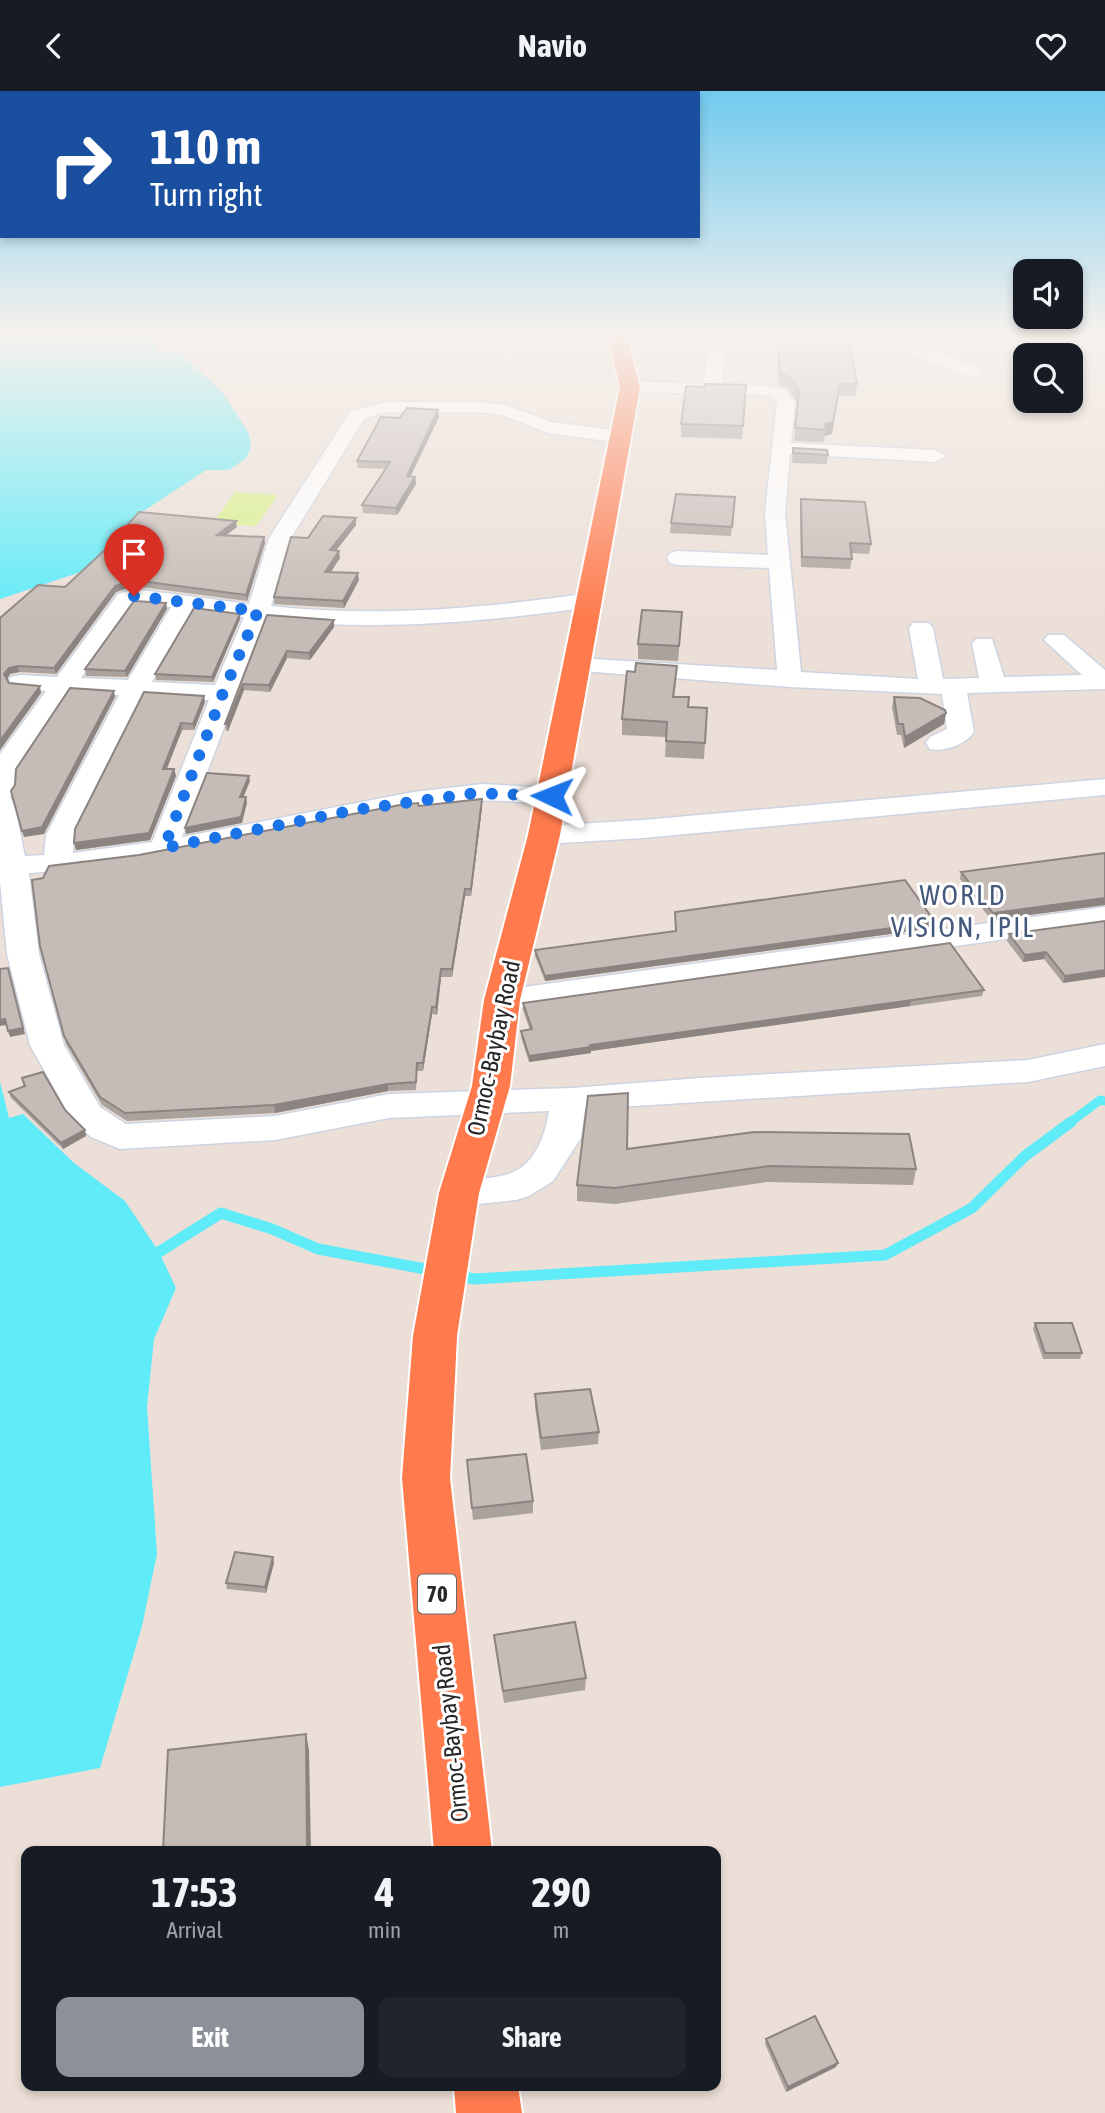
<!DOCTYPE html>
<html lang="en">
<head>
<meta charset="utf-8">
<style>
  body { margin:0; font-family:"Asap Condensed",sans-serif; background:#20242c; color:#f1f3f6; height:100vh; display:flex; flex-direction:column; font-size:26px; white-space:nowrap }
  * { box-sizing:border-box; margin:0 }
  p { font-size:23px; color:#9ea1a6 }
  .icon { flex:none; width:38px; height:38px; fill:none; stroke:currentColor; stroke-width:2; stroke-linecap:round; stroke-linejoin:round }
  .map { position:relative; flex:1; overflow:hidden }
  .sheet { position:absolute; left:21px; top:1755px; width:700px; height:245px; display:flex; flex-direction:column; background:#171b24; border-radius:14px; box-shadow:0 4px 10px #0003 }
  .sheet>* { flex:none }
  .guide { position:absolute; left:0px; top:0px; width:700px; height:147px; box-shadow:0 4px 10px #0003; background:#1a4fa0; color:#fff; overflow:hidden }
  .tools { position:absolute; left:1013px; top:168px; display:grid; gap:14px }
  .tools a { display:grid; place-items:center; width:70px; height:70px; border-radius:14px; background:#171b24; box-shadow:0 4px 10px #0003; font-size:35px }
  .pin { position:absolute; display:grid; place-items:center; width:60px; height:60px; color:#fff; margin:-72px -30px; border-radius:50% 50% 50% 0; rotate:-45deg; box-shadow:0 0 7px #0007 }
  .pin .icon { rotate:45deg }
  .me { position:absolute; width:77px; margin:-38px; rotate:272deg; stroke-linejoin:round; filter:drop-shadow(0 0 5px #0008) }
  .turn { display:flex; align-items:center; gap:24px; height:147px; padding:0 35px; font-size:32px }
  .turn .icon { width:91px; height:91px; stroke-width:2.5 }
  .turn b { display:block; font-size:49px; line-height:60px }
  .eta { display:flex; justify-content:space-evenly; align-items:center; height:119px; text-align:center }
  .eta b { font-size:42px; font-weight:700; line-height:49px }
  .action { display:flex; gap:14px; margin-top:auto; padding:14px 35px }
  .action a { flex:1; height:80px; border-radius:14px; background:#8c9099; color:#fff; font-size:28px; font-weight:700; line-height:80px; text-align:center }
  .action a+a { background:#20242c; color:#f1f3f6 }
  header { display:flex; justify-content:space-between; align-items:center; height:91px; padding:0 35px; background:#171b24; font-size:32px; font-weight:700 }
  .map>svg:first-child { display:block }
  .pitch { fill:#d7f088 }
  .water { fill:#5febf8 }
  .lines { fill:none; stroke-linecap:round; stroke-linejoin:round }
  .stream-far1 { stroke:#5febf8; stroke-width:9 }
  .stream { stroke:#5febf8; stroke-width:11 }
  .minor-casing { stroke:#ccd4e2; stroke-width:3 }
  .highway-casing { stroke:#fff; stroke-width:4 }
  .minor { fill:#fff; fill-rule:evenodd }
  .highway { fill:#ff7b4e; fill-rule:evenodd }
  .wall { fill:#aaa29d }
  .shaded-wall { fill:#8b8480 }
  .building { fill:#c6bcb7; stroke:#8b8480; stroke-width:2 }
  .route { stroke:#1a73e8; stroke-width:12; stroke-dasharray:0 21.6 }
  .labels { text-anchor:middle; stroke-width:6; stroke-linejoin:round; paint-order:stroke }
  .shield { fill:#fff; stroke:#686868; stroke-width:2 }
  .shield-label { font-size:23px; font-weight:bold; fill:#272727 }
  .street-label { font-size:24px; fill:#272727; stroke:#fff }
  .quarter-label { font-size:28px; letter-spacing:2px; fill:#44587b; stroke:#fff }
</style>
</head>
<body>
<header><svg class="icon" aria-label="back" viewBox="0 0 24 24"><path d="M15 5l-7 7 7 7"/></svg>Navio<svg class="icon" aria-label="heart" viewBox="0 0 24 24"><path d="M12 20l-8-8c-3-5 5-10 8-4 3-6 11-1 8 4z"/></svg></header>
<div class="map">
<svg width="1105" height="2022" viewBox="0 0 1105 2022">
  <rect width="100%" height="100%" fill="#ecdfd7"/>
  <!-- pitch -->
  <path class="pitch" d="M 235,401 L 278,404 L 256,435 L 212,433 Z"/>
  <!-- water -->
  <path class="water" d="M 0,245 L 158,245 L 156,262 L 177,259 L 222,301 L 249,343 L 251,356 L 246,367 L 229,379 L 206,379 L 133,427 L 84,480 L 0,508 Z
    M 0,991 L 9,1027 L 23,1023 L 74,1072 L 125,1110 L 159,1161 L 176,1197 L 154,1248 L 147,1316 L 157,1463 L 142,1535 L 100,1677 L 0,1696 Z"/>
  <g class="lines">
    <!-- stream-far1 -->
    <path class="stream-far1" d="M 1068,1033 L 1100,1009 L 1105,1010"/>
    <!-- stream -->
    <path class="stream" d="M 159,1161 L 221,1122 L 272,1138 L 318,1158 L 436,1180
      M 455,1184 L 474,1188 L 885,1164 L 972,1117 L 1025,1065 L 1071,1031"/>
    <defs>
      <path id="minor" d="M 676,245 L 702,245 L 700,248 C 680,253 627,269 612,253 L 620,248 L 658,249 Z
        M 774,245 L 895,247 L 931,257 L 978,277 L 981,281 L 978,285 C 962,289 921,264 902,259 C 867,249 756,249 724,264 L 722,293 L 761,294 L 785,298 L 795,312 L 791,352 L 936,359 L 946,365 L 936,371 L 790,363 L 785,422 L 801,581 L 918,588 L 909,537 L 913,532 L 929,532 L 933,537 L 943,588 L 979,587 L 972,553 L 976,548 L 992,548 L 1004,586 L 1082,584 L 1044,549 L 1048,544 L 1064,544 L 1105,579 L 1105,598 L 967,602 L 974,641 C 965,654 944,661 930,658 L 926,652 L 930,646 L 947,638 L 942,603 L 790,596 L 568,579 L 565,574 L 568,569 L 577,567 L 777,579 L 769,477 L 678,474 L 670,472 L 667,467 L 670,462 L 678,460 L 768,464 L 765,422 L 777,312 L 773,306 L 761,304 L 630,301 L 621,296 L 630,291 L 704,292 L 706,269 L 712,257 L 729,251 Z
        M 385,311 L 478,311 L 505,314 L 552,331 L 621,340 L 630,346 L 621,352 L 548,342 L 502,324 L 478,321 L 386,321 L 364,328 L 291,447 L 271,515 C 378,527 485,517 591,502 L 599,504 L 602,509 L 599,514 L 591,516 C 483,531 375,541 266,528 L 182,746 L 413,701 L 482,693 L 552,697 L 562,699 L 566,705 L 562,711 L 552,713 C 525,712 498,708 472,710 C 322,723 178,774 29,782 L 39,863 L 64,954 L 100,1016 L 126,1033 L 275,1025 L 389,1003 L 572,997 L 700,987 L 1028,969 L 1105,953 L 1105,975 L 1028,991 L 585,1018 L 581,1047 L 553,1090 L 529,1105 L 516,1109 L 459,1115 L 446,1111 L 440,1102 L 446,1093 C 465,1087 486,1089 505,1084 C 534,1077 545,1046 549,1020 L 389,1027 L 275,1049 L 120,1058 L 91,1046 L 75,1032 L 69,1024 L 30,954 L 7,863 L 0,790 L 0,663 L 46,600 L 11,596 L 8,591 L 11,586 L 20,584 L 57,586 L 118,503 L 134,498 L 249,513 L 269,447 L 348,324 L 351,320 ZM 134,513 L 171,516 L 128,589 L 81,587 ZM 193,519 L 244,526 L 215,594 L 152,591 ZM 70,601 L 119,604 L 46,744 L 44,764 L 25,765 C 22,752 16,714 10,706 L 14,701 L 15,684 ZM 144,605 L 209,609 L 152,751 L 73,762 L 74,744 Z
        M 1105,688 L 1105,704 L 643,747 L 544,753 L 534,750 L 530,744 L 534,738 L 544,735 L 643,729 Z
        M 1105,816 L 1105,834 L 502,919 L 491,916 L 486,909 L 491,902 L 502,899 Z"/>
      <path id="highway" d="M 608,245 L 626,245 L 640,296 L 560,744 L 520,909 L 510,995 L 479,1102 L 457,1245 L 450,1387 L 492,1760 L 434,1760 L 402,1387 L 413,1245 L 439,1102 L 472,995 L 484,909 L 528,744 L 620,296 Z
        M 454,1995 L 518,1995 L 522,2022 L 456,2022 Z"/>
    </defs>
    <!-- minor casing -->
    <use href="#minor" class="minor-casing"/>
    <!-- highway casing -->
    <use href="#highway" class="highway-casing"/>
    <!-- minor -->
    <use href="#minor" class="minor"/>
    <!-- highway -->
    <use href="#highway" class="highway"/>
  </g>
  <!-- wall -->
  <path class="wall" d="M 778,245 L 857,293 L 856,305 L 839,305 L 832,343 L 825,345 L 824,351 L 794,350 L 798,312 L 787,296 L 779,294 L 777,257 Z
    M 746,294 L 742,348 L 681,346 L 681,333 L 705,296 Z
    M 439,326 L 411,385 L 415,386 L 416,393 L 397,424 L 363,422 L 362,414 L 386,378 L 358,377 L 357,370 L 400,327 Z
    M 793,357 L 828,364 L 827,373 L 792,372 Z
    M 735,406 L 731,445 L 670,442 L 671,432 Z
    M 801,408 L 871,453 L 869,463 L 851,462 L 852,468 L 850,478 L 801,476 L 800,418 Z
    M 356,434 L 336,459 L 340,467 L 331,481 L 359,489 L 344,517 L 274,513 L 274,506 L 308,447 Z
    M 237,436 L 226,444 L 264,446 L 265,452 L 247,510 L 134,495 L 116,501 L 56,583 L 19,581 L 10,583 L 7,588 L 9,592 L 41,602 L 0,659 L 0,527 L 65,496 Z
    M 166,512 L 167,518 L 127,586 L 86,585 L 85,578 Z
    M 682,521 L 678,570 L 638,568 L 638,553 Z
    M 267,524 L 334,536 L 310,569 L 287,567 L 270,601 L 244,599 L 228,640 L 226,640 L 225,633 Z
    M 240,528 L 213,591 L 156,589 L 155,583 Z
    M 676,590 L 674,606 L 688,616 L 707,617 L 704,668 L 665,666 L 666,646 L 622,644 L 622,628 Z
    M 144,601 L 205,611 L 194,639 L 182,639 L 167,678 L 174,678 L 176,685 L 150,749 L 76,759 L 74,752 Z
    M 894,606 L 946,622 L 944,633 L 904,657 L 901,644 L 897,644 L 892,616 Z
    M 482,708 L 482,716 L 471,805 L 465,805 L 452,886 L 441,886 L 437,924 L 432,923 L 423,980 L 417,980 L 416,999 L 388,1000 L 275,1022 L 127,1030 L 102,1014 L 66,953 L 40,855 L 43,787 L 139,764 L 419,715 Z
    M 1105,762 L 1105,814 L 991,829 L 960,788 L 961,781 Z
    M 1105,830 L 1063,892 L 1044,868 L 1023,871 L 1007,850 L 1009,843 Z
    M 935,831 L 934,837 L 545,890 L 535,865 L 535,859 Z
    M 984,899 L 982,905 L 591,960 L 591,962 L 529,971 L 521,946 L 521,940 L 530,939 L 523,919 L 523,912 Z
    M 22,987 L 65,1019 L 85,1039 L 86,1045 L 63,1058 L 11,1007 L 9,1001 L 24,996 Z
    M 627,1058 L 916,1078 L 913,1094 L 767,1091 L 615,1113 L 577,1110 L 577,1094 Z
    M 1035,1232 L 1082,1262 L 1080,1268 L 1043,1268 L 1033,1238 Z
    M 535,1303 L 599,1341 L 598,1353 L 541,1359 L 535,1316 Z
    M 467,1369 L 533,1410 L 533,1422 L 473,1429 Z
    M 274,1472 L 266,1502 L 227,1498 L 226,1492 Z
    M 494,1544 L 586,1587 L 585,1599 L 504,1612 L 495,1555 Z
    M 766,1948 L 836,1976 L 786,2001 L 765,1953 Z"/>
  <!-- shaded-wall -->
  <path class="shaded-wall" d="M 840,293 L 832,343 L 825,345 L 825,333 Z
    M 438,319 L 439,326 L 407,392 L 407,385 Z
    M 415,386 L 416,393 L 397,424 L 396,417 Z
    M 356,427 L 356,434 L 331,466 L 330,459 Z
    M 236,430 L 237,436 L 218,450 L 217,444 Z
    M 264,446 L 265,452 L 247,510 L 246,504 Z
    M 339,460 L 340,467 L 326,488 L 325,481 Z
    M 358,482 L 359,489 L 344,517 L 343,510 Z
    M 133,489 L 134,495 L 116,501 L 56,583 L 54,577 L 115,495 Z
    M 166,512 L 167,518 L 127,586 L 125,580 Z
    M 240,523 L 240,528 L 213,591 L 212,586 Z
    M 334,529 L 334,536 L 310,569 L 309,562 Z
    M 287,560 L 287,567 L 270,601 L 269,594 Z
    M 18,575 L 19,581 L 10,583 L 6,590 L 4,583 L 9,577 Z
    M 243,593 L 244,599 L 228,640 L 227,633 Z
    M 40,595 L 41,602 L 0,659 L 0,650 Z
    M 114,600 L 115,606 L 44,743 L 24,746 L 22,740 Z
    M 204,605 L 205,611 L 194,639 L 193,633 Z
    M 946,622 L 944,633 L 904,657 L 905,646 Z
    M 181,632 L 182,639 L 164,684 L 163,678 Z
    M 174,678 L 176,685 L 150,749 L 76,759 L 74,752 Z
    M 249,685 L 250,690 L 241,712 L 240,706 Z
    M 246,706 L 247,712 L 242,732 L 186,743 L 185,737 Z
    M 482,708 L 482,716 L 471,805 L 471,798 Z
    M 465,798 L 465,805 L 452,886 L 452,878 Z
    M 1105,807 L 1105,814 L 991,829 L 993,822 Z
    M 935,831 L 934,837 L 545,890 L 545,885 Z
    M 1046,861 L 1044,868 L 1023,871 L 1025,864 Z
    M 8,877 L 25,943 L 10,946 L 8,940 Z
    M 441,878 L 441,886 L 437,924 L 436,916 Z
    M 1105,879 L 1105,886 L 1063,892 L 1065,885 Z
    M 911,909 L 910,915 L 591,960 L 591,962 L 529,971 L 529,965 L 590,954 Z
    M 432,916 L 432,923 L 423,980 L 423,972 Z
    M 5,928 L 7,934 L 0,935 L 0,929 Z
    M 388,993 L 388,1000 L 275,1022 L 274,1014 Z
    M 85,1039 L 86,1045 L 63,1058 L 61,1052 Z
    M 273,1466 L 274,1472 L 266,1502 L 265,1496 Z
    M 306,1643 L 309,1659 L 311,1760 L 307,1760 Z
    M 838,1972 L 836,1976 L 786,2001 L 788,1996 Z"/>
  <!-- building -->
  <path class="building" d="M 778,245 L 848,245 L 857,293 L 840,293 L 833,331 L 825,333 L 826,339 L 795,337 L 799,300 L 788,285 L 780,283 Z
    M 705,293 L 746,294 L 743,335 L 681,333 L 686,295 L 705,296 Z
    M 407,317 L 438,319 L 407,385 L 415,386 L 396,417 L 362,414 L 390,371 L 357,370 L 381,326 L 400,327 Z
    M 793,357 L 827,359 L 828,364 L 793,362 Z
    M 676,403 L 735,406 L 732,436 L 671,432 Z
    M 801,408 L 865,411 L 871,453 L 850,452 L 852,468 L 802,466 Z
    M 139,421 L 236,430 L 217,444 L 264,446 L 246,504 L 133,489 L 115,495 L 54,577 L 18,575 L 9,577 L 4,583 L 9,592 L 40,595 L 0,650 L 0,527 L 38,494 L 65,496 L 109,455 Z
    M 323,425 L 356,427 L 330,459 L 339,460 L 325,481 L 358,482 L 343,510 L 274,506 L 291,446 L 308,447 Z
    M 134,510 L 166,512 L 125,580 L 85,578 Z
    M 194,517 L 240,523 L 212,586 L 155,583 Z
    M 642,519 L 682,521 L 679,555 L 638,553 Z
    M 267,524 L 334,529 L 309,562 L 287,560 L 269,594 L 243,593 L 227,633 L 225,633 Z
    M 636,572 L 677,575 L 673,606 L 689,606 L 688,616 L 707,617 L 705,652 L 666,650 L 667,631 L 622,628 L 627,580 L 635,581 Z
    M 70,597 L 114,600 L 42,736 L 22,740 L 11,700 L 15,694 L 16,678 Z
    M 144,601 L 204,605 L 193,633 L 181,632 L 163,678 L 174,678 L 149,742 L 74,752 L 75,738 Z
    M 894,606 L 920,607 L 945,619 L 946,622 L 905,646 L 903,633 L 898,633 Z
    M 207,682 L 249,685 L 240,706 L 246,706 L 241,726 L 185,737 Z
    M 482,708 L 471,798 L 465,798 L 452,878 L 441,878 L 436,916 L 432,916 L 423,972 L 417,972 L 416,991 L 388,993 L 274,1014 L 125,1022 L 100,1006 L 64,945 L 40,855 L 32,789 L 43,787 L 49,775 L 139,764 L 400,714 L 418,712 L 419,715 Z
    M 1105,762 L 1105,807 L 993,822 L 961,781 Z
    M 905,789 L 935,831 L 545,885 L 535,859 L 676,840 L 675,821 Z
    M 1105,830 L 1105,879 L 1065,885 L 1046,861 L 1025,864 L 1009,843 Z
    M 950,852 L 984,899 L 590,954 L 591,956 L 529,965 L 521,940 L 532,938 L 523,912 Z
    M 8,877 L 23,937 L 8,940 L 5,928 L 0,929 L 0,878 Z
    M 43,981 L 65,1019 L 85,1039 L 61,1052 L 9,1001 L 25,995 L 22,987 Z
    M 628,1002 L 627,1058 L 754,1041 L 909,1043 L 916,1078 L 769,1075 L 615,1097 L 577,1094 L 588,1005 Z
    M 1035,1232 L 1072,1232 L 1082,1262 L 1045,1262 Z
    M 590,1298 L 599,1341 L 541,1347 L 535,1303 Z
    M 526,1363 L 533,1410 L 472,1417 L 467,1369 Z
    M 235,1461 L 273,1466 L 265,1496 L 226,1492 Z
    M 575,1531 L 586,1587 L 503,1600 L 494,1544 Z
    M 306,1643 L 307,1760 L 163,1760 L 168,1659 Z
    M 815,1925 L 838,1972 L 788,1996 L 766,1948 Z"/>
  <!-- sky -->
  <linearGradient id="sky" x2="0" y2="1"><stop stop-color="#71caee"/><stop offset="0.46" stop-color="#f6f1ed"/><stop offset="1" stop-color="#f6f1ed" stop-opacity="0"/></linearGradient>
  <rect width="1105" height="528" fill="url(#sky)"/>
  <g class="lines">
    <!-- route -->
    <path class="route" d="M 134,505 L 258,520 L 223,602 L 164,757 L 355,719 L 475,702 L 552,705"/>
  </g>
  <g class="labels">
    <!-- shield labels -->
    <rect class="shield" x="418" y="1483.5" width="38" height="39" rx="5"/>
    <g class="shield-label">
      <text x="437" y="1511">70</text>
    </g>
    <!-- street labels -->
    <g class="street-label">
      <text transform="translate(494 957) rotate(-78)" y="8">Ormoc-Baybay Road</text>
      <text transform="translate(451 1642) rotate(-96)" y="8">Ormoc-Baybay Road</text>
    </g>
    <!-- quarter labels -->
    <g class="quarter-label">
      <text x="963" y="814">WORLD<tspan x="963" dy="32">VISION, IPIL</tspan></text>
    </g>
  </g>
</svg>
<div class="tools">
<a><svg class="icon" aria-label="sound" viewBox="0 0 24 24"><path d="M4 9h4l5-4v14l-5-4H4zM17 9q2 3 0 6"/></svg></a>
<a><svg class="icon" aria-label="search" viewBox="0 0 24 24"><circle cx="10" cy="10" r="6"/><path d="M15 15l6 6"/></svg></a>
</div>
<div class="pin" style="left:134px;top:505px;background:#d93025"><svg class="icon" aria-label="arrive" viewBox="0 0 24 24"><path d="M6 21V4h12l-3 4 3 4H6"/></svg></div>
<svg class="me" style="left:552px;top:705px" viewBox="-20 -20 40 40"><path d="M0-17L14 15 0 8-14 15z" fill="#1a73e8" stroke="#fff" stroke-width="4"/></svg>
<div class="guide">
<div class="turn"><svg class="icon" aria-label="right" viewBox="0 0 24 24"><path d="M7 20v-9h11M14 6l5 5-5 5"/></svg><div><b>110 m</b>Turn right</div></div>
</div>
<section class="sheet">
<div class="eta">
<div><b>17:53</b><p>Arrival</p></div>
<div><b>4</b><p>min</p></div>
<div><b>290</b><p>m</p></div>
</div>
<div class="action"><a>Exit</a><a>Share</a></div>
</section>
</div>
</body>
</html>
